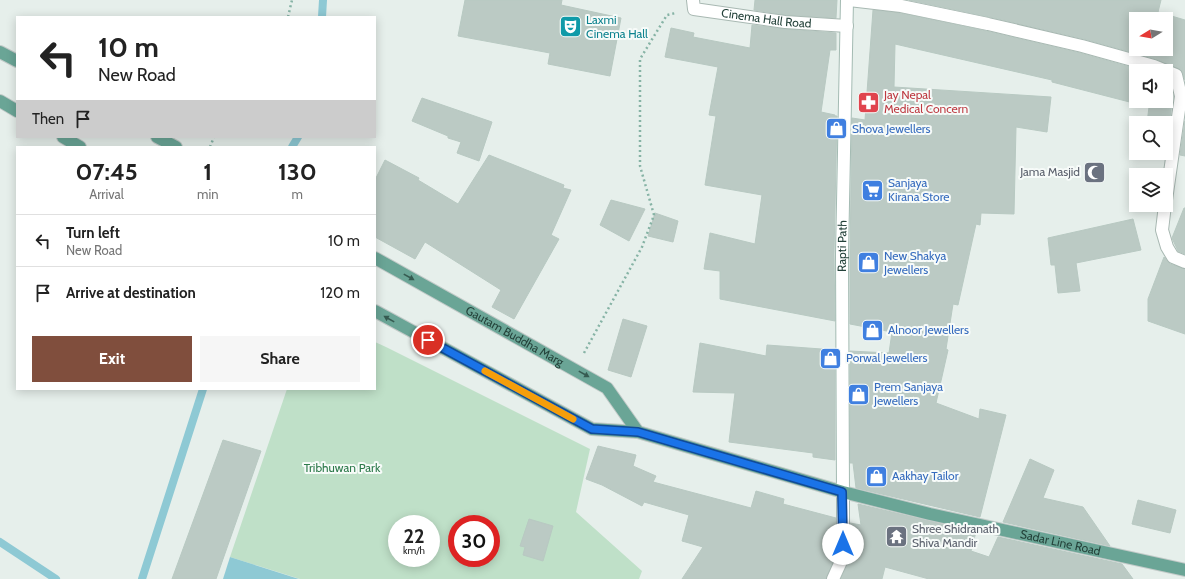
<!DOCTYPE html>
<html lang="en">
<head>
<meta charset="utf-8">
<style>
  body { margin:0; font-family:Cabin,sans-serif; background:#f6f6f6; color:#222; height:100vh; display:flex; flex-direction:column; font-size:15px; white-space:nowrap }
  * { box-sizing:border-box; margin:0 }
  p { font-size:13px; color:#767676 }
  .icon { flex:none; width:22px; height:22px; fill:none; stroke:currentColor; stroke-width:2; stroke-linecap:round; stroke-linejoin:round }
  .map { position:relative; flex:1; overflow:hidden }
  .details { position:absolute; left:16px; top:146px; width:360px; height:244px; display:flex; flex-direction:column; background:#fff; border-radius:0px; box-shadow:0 2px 10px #0003 }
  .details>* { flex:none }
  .hud { position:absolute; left:16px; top:16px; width:360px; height:122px; border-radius:0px; box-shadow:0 2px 10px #0003; background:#fff; color:#222; overflow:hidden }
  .needle { width:26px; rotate:259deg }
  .tools { position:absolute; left:1129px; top:12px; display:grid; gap:8px }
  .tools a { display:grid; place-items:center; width:44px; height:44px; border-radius:0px; background:#fff; box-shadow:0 2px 10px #0003; font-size:20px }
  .speed { position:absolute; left:388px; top:515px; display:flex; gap:8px; font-size:20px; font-weight:700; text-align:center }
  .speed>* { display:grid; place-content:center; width:52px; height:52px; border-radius:50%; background:#fff; box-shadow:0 2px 10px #0003; line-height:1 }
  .speed small { font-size:10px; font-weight:400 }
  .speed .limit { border:6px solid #d22; background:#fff; color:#111 }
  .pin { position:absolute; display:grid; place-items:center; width:34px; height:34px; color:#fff; margin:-17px; border:2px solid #fff; border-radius:50%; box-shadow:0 1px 4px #0007 }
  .me { position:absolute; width:44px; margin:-22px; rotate:0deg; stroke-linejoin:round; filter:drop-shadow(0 0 3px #0008) }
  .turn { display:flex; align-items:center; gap:14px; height:84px; padding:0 16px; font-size:18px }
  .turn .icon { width:52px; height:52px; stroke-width:2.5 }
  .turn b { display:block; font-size:28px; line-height:34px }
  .then { display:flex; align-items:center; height:38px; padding:0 16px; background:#0003; gap:8px; font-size:15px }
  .eta { display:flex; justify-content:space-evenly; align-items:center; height:68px; text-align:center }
  .eta b { font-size:24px; font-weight:700; line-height:28px }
  .button { display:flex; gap:8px; margin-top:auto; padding:8px 16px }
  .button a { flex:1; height:46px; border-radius:0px; background:#804e3d; color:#fff; font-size:16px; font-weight:700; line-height:46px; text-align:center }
  .button a+a { background:#f6f6f6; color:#222 }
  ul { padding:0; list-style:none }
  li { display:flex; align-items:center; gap:12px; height:52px; padding:0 16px; border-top:1px solid #e0e0e0 }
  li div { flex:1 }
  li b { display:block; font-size:15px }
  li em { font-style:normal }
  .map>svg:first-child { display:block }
  .green { fill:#bfe0c8; fill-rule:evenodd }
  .water { fill:#8ec9d4 }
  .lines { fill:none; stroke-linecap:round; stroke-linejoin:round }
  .stream { stroke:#8ec9d4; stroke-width:8 }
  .building { fill:#bbcac4; stroke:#b8c9c2; fill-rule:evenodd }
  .minor-casing { stroke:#a8b8b2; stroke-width:14 }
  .secondary-casing { stroke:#a4bbb3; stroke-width:14 }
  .primary-casing { stroke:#c2cac8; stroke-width:14 }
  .path { stroke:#86b3a5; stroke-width:2.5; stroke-dasharray:2 3; stroke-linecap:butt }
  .minor { stroke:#fff; stroke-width:12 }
  .secondary { stroke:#fff; stroke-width:12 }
  .primary { stroke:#6aa596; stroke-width:12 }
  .oneway { fill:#365b51 }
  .route-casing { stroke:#114b97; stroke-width:10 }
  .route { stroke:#1a73e8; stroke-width:7 }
  .slow { stroke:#f59e0b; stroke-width:7 }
  .labels { text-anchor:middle; stroke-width:4; stroke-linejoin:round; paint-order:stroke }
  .street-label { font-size:12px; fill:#24423a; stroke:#f7fbf9 }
  .culture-label { font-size:12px; fill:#0d838f; stroke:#f7fbf9; text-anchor:start }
  .health-label { font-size:12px; fill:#be3a42; stroke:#f7fbf9; text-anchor:start }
  .shop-label { font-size:12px; fill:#366cbe; stroke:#f7fbf9; text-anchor:start }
  .worship-label { font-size:12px; fill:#5b616d; stroke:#f7fbf9; text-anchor:end }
  .park-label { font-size:12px; fill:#2d7a4b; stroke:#f7fbf9 }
</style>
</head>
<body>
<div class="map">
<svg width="1185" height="579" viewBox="0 0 1185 579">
  <rect width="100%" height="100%" fill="#e6efeb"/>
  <!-- green -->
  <path class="green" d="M 375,342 L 386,347 L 590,449 L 576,512 L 642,571 L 639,579 L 300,579 L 230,557 L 287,389 L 375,389 ZM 397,524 L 431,524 L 431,558 L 397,558 ZM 457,524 L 491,524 L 491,558 L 457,558 Z"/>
  <!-- water -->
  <path class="water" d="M 230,557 L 299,579 L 223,579 Z"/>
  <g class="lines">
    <!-- stream -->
    <path class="stream" d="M 322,17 L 323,0
      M 292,147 L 298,137
      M 0,542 L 56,579
      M 142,579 L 203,389"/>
  </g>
  <!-- building -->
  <path class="building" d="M 465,0 L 562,0 L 561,5 L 621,18 L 610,76 L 548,64 L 550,53 L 458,36 Z
    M 755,0 L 837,0 L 836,18 L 786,15 L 754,10 Z
    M 909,0 L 1161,0 L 1158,12 L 1185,20 L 1185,80 L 1181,70 L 1156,59 L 1084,39 L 990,17 ZM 1136,19 L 1166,19 L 1166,49 L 1136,49 Z
    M 873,10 L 900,13 L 986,31 L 1080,53 L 1144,71 L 1136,71 L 1136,101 L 1166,101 L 1166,79 L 1170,80 L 1173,96 L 1166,147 L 1166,123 L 1147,123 L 1149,107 L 1052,82 L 1052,80 L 895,44 L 894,87 L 1051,97 L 1047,132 L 1016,127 L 1014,214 L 981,213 L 980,225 L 976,224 L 958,305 L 953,304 L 946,349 L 948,350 L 936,403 L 979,419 L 980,409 L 1006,415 L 980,517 L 856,488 L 853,463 L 850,463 L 850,351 L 889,353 L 892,332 L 850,324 L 850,254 L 852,118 L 865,120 Z
    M 752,25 L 784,29 L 836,33 L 836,50 L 830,50 L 821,112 L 835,115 L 835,116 L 837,116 L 834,254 L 835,321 L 720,299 L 720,271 L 704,269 L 710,233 L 755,244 L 762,195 L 705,185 L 716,116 L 709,115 L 718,67 L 665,57 L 671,28 L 694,33 L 693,37 L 750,48 Z
    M 422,98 L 492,122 L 479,161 L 457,153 L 461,142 L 448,138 L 448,136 L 412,121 Z
    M 1185,121 L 1185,156 L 1180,155 Z
    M 489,155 L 564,185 L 563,188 L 571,190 L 551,235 L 559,239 L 514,319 L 492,307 L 501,290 L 425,242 L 415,259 L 375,237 L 375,180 L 385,160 L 419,178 L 418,180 L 458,204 Z
    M 611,200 L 645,209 L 629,241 L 600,225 Z
    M 1184,208 L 1185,208 L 1185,254 L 1178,251 L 1172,238 Z
    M 655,213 L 678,221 L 673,242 L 648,236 Z
    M 1133,219 L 1141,250 L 1076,263 L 1080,291 L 1058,293 L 1055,265 L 1051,265 L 1048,238 Z
    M 1164,257 L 1170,264 L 1185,269 L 1185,334 L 1148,321 L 1148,299 Z
    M 623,319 L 647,326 L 631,377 L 608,370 Z
    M 700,343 L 766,356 L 767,345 L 835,350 L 835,460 L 813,457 L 813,453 L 729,442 L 735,393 L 693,392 Z
    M 223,440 L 261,451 L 216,579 L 172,579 Z
    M 598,446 L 636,455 L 633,466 L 656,476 L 653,482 L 751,508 L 756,491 L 784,499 L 783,504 L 836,518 L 836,555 L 826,579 L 682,579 L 703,547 L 682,541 L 689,515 L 644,502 L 642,506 L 602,485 L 586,479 Z
    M 1030,459 L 1054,470 L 1043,498 L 1083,507 L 1110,546 L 1003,522 Z
    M 1138,500 L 1176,510 L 1170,533 L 1132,524 Z
    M 858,504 L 976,532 L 971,551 L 989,557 L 998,537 L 1122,564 L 1133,579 L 929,579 L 885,567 L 882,579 L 841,579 L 850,557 L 850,523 L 861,525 Z
    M 529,519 L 553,526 L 543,561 L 523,555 L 525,547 L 520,546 Z"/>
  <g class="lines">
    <defs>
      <g id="minor">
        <path id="s1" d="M 693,0 L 694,9 L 785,22 L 847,26"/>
        <path d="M 849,0 L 901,6 L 988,24 L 1082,46 L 1154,66 L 1176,75 L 1181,96 L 1166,200"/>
        <path d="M 1165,205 L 1162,230 L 1167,247 L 1173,257 L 1185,262"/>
        <path d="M 833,579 L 843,557 L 843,492"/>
      </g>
      <g id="secondary">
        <path id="s2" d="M 843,492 L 842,254 L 847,0"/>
      </g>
      <g id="primary">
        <path d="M 0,52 L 17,61"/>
        <path d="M 0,101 L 17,111"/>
        <path d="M 63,137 L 80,147"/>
        <path d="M 157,137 L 176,147"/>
        <path id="s3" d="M 375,258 L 607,388 L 638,432"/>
        <path id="s4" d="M 375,311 L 592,429 L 638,432 L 843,492 L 930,514 L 1185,570"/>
      </g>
    </defs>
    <!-- minor casing -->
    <use href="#minor" class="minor-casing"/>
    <!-- secondary casing -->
    <use href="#secondary" class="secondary-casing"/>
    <!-- primary casing -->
    <use href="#primary" class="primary-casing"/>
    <!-- path -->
    <path class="path" d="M 288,17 L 292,0
      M 210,147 L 214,137
      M 584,353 L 642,247 L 654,215 L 640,166 L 640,59 L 667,15 L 676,13"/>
    <!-- minor -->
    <use href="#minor" class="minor"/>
    <!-- secondary -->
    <use href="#secondary" class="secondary"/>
    <!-- primary -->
    <use href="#primary" class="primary"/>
  </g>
  <!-- one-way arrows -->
  <defs><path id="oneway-solid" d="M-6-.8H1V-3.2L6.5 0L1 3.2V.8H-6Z"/></defs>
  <g class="oneway">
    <use href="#oneway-solid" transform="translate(409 277) rotate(29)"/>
    <use href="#oneway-solid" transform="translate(389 319) rotate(-151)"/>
    <use href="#oneway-solid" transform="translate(584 374) rotate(29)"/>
  </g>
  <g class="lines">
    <defs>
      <path id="route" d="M 428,340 L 592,429 L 638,432 L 842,492 L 843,544"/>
    </defs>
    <!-- route casing -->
    <use href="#route" class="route-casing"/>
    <!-- route -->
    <use href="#route" class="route"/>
    <!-- slow -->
    <path class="slow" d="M 485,371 L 573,419"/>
  </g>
  <!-- icons -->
  <defs>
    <symbol id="theatre-square" viewBox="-11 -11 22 22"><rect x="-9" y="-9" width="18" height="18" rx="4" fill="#0f9aa8" stroke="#f7fbf9"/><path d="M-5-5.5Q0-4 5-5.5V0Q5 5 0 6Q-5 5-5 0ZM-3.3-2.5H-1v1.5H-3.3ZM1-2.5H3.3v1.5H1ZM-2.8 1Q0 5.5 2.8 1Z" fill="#fff"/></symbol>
    <symbol id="pharmacy-square" viewBox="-11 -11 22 22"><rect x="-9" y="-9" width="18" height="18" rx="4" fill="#e0444e" stroke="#f7fbf9"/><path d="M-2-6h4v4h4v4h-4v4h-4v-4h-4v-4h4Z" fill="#fff"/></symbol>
    <symbol id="shop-square" viewBox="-11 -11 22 22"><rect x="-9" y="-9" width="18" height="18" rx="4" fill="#3f7fe0" stroke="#f7fbf9"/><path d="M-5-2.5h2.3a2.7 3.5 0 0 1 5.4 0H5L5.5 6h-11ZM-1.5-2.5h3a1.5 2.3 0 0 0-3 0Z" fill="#fff"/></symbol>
    <symbol id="mosque-square" viewBox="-11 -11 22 22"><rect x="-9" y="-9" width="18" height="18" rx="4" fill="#6b7280" stroke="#f7fbf9"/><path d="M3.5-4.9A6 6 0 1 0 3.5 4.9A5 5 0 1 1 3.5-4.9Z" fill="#fff"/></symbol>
    <symbol id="supermarket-square" viewBox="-11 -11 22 22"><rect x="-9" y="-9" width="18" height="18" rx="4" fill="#3f7fe0" stroke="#f7fbf9"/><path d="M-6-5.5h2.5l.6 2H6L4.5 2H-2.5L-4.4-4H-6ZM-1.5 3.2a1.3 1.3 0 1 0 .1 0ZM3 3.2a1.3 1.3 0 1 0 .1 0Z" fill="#fff"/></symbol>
    <symbol id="temple-square" viewBox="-11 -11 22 22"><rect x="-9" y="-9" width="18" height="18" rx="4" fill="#6b7280" stroke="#f7fbf9"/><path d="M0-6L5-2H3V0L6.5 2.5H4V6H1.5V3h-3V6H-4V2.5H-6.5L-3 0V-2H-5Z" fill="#fff"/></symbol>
  </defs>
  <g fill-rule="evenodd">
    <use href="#theatre-square" x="558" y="14" width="25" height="25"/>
    <use href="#pharmacy-square" x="856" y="90" width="25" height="25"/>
    <use href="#shop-square" x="824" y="116" width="25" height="25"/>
    <use href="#mosque-square" x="1082" y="160" width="25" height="25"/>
    <use href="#supermarket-square" x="860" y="178" width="25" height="25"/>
    <use href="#shop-square" x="856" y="250" width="25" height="25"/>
    <use href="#shop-square" x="860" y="318" width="25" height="25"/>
    <use href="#shop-square" x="818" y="346" width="25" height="25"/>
    <use href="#shop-square" x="846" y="382" width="25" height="25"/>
    <use href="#shop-square" x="864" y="464" width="25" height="25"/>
    <use href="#temple-square" x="884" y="524" width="25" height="25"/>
  </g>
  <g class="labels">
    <!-- street labels -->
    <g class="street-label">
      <text dy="4" stroke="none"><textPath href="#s1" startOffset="82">Cinema Hall Road</textPath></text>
      <text dy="4" stroke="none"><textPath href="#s2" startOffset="246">Rapti Path</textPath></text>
      <text dy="4" stroke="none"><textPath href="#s3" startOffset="160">Gautam Buddha Marg</textPath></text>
      <text dy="4" stroke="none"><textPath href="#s4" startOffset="730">Sadar Line Road</textPath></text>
    </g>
    <!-- culture labels -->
    <g class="culture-label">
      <text x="586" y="24">Laxmi<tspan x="586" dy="14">Cinema Hall</tspan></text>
    </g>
    <!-- health labels -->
    <g class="health-label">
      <text x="884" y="99">Jay Nepal<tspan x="884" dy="14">Medical Concern</tspan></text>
    </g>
    <!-- shop labels -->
    <g class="shop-label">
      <text x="852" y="133">Shova Jewellers</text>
      <text x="888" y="187">Sanjaya<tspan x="888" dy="14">Kirana Store</tspan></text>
      <text x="884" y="260">New Shakya<tspan x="884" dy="14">Jewellers</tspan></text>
      <text x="888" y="334">Alnoor Jewellers</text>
      <text x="846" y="362">Porwal Jewellers</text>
      <text x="874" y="391">Prem Sanjaya<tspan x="874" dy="14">Jewellers</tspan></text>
      <text x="892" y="480">Aakhay Tailor</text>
    </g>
    <!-- worship labels -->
    <g class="worship-label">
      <text x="1080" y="176">Jama Masjid</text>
      <text x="912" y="533" text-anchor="start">Shree Shidranath<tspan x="912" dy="14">Shiva Mandir</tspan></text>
    </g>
    <!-- park labels -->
    <g class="park-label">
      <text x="342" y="472">Tribhuwan Park</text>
    </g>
  </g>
</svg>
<div class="tools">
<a><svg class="needle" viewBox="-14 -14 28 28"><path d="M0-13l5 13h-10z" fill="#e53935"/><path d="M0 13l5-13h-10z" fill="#767676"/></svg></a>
<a><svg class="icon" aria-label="sound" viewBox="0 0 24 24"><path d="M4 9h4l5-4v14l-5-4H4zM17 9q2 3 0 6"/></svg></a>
<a><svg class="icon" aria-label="search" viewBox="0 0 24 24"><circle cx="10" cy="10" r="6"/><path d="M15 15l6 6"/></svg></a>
<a><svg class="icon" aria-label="layers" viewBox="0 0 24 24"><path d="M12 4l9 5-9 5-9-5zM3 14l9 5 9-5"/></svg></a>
</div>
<div class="speed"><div>22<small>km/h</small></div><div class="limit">30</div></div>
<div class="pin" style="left:428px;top:340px;background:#d93025"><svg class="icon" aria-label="arrive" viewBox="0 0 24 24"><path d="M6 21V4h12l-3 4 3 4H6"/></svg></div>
<svg class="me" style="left:843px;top:544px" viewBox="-20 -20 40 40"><circle r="19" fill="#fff"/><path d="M0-13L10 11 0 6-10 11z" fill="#1a73e8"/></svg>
<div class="hud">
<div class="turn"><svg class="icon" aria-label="left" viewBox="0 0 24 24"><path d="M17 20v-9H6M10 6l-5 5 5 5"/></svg><div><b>10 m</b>New Road</div></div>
<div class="then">Then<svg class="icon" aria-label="arrive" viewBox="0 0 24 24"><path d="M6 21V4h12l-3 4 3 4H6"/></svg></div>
</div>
<section class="details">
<div class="eta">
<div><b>07:45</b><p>Arrival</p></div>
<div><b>1</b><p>min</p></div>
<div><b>130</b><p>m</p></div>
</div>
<ul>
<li><svg class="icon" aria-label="left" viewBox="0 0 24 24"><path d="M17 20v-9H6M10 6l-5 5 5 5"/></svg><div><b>Turn left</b><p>New Road</p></div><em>10 m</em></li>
<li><svg class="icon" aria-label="arrive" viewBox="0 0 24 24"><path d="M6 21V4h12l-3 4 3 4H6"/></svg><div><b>Arrive at destination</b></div><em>120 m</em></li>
</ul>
<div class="button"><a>Exit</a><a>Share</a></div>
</section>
</div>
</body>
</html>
